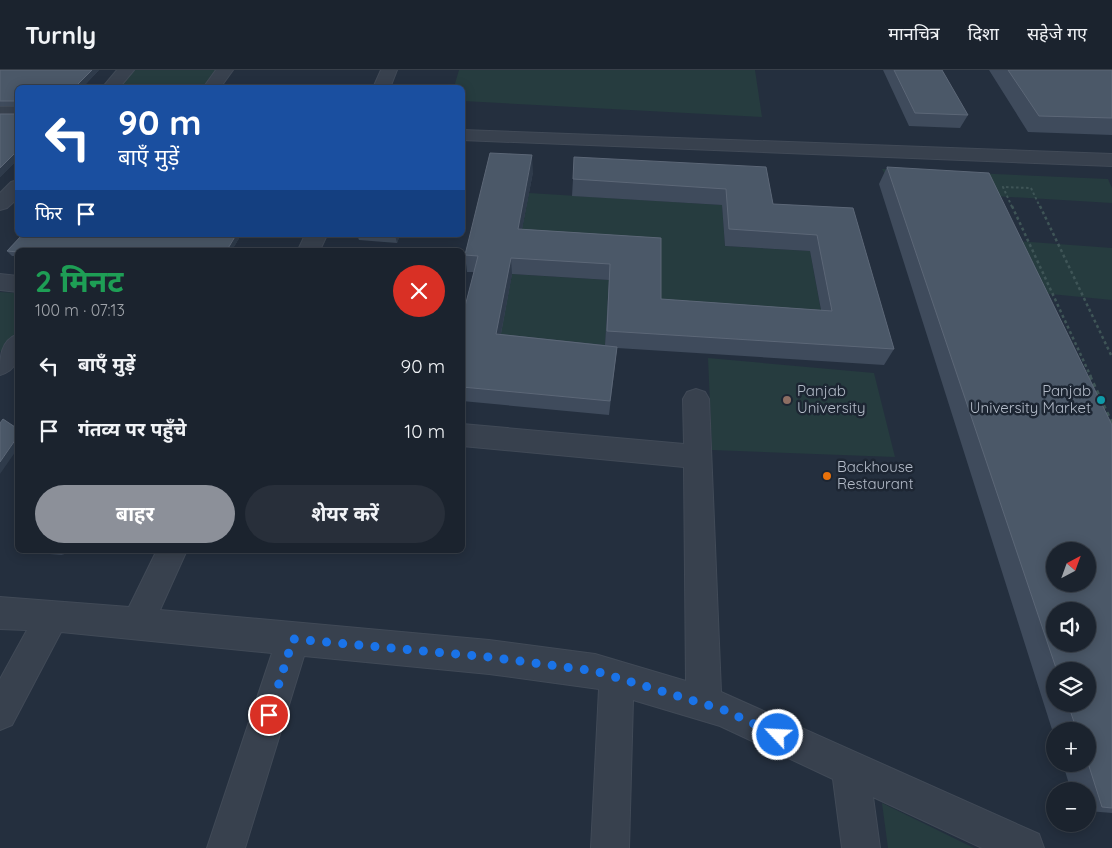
<!DOCTYPE html>
<html lang="hi">
<head>
<meta charset="utf-8">
<style>
  body { margin:0; font-family:Quicksand,"Noto Sans Devanagari",sans-serif; background:#282f3a; color:#f1f3f6; height:100vh; display:flex; flex-direction:column; font-size:19px; white-space:nowrap }
  * { box-sizing:border-box; margin:0 }
  p { font-size:16px; color:#a0a4aa }
  .icon { flex:none; width:28px; height:28px; fill:none; stroke:currentColor; stroke-width:2; stroke-linecap:round; stroke-linejoin:round }
  .map { position:relative; flex:1; overflow:hidden }
  .sheet { position:absolute; left:15px; top:178px; width:450px; height:305px; display:flex; flex-direction:column; background:#1b232e; border-radius:8px; box-shadow:0 2px 12px #0003,0 0 0 1px #39404a }
  .sheet>* { flex:none }
  .guide { position:absolute; left:15px; top:15px; width:450px; height:152px; border-radius:8px; box-shadow:0 2px 12px #0003,0 0 0 1px #39404a; background:#1a4fa0; color:#fff; overflow:hidden }
  .needle { width:32px; rotate:41deg }
  .buttons { position:absolute; left:1046px; top:472px; display:grid; gap:10px }
  .buttons a { display:grid; place-items:center; width:50px; height:50px; border-radius:50%; background:#1b232e; box-shadow:0 2px 12px #0003,0 0 0 1px #39404a; font-size:25px }
  .pin { position:absolute; display:grid; place-items:center; width:42px; height:42px; color:#fff; margin:-21px; border:2px solid #fff; border-radius:50%; box-shadow:0 1px 5px #0007 }
  .me { position:absolute; width:55px; margin:-28px; rotate:295deg; stroke-linejoin:round; filter:drop-shadow(0 0 4px #0008) }
  .turn { display:flex; align-items:center; gap:18px; height:105px; padding:0 20px; font-size:22px }
  .turn .icon { width:65px; height:65px; stroke-width:2.5 }
  .turn b { display:block; font-size:35px; line-height:42px }
  .then { display:flex; align-items:center; height:48px; padding:0 20px; background:#0003; gap:10px; font-size:19px }
  .round { display:grid; place-items:center; flex:none; width:52px; height:52px; border-radius:26px; background:#282f3a }
  .overview { display:flex; align-items:center; justify-content:space-between; height:85px; padding:0 20px }
  h1 { font-size:30px; font-weight:700; line-height:38px; color:#1e9e55 }
  .button { display:flex; gap:10px; margin-top:auto; padding:10px 20px }
  .button a { flex:1; height:58px; border-radius:30px; background:#8c9099; color:#fff; font-size:20px; font-weight:700; line-height:58px; text-align:center }
  .button a+a { background:#282f3a; color:#f1f3f6 }
  ul { padding:0; list-style:none }
  li { display:flex; align-items:center; gap:15px; height:65px; padding:0 20px }
  li div { flex:1 }
  li b { display:block; font-size:19px }
  li em { font-style:normal }
  header { display:flex; align-items:center; gap:30px; box-sizing:border-box; height:70px; padding:0 25px; background:#1b232e; border-bottom:1px solid #39404a }
  header strong { font-size:24px }
  nav { display:flex; gap:28px; margin-inline-start:auto; font-size:18px }
  .map>svg:first-child { display:block }
  .green { fill:#263c3f }
  .lines { fill:none; stroke-linecap:round; stroke-linejoin:round }
  .minor-casing { stroke:#414a57; stroke-width:2 }
  .path-far2 { stroke:#3f5557; stroke-width:2; stroke-dasharray:2.5 2.5; stroke-linecap:butt }
  .path-far1 { stroke:#3f5557; stroke-width:2.5; stroke-dasharray:3 3; stroke-linecap:butt }
  .path { stroke:#3f5557; stroke-width:3; stroke-dasharray:4 4; stroke-linecap:butt }
  .minor { fill:#38414e; fill-rule:evenodd }
  .wall { fill:#3f4b5c; fill-rule:evenodd }
  .shaded-wall { fill:#2f3b4b }
  .building { fill:#4b5868; stroke:#5c6777; fill-rule:evenodd }
  .route { stroke:#1a73e8; stroke-width:9; stroke-dasharray:0 16.2 }
  .education-dot { fill:#8d6e63; stroke:#1d2633; stroke-width:2 }
  .culture-dot { fill:#0f9aa8; stroke:#1d2633; stroke-width:2 }
  .food-dot { fill:#e8710a; stroke:#1d2633; stroke-width:2 }
  .labels { text-anchor:middle; stroke-width:5; stroke-linejoin:round; paint-order:stroke }
  .poi-label { font-size:15px; fill:#b4bcc9; stroke:#1d2633; text-anchor:start }
</style>
</head>
<body>
<header>
<strong>Turnly</strong>
<nav><a>मानचित्र</a><a>दिशा</a><a>सहेजे गए</a></nav>
</header>
<div class="map">
<svg width="1112" height="778" viewBox="0 0 1112 778">
  <rect width="100%" height="100%" fill="#242f3e"/>
  <!-- green -->
  <path class="green" d="M 131,0 L 218,0 L 204,17 L 115,18 Z
    M 459,0 L 755,0 L 762,47 L 463,31 L 462,18 L 454,17 Z
    M 882,99 L 1108,109 L 1112,118 L 1112,133 L 993,126 L 889,111 Z
    M 529,123 L 722,135 L 725,176 L 810,181 L 824,257 L 658,245 L 658,185 L 519,175 Z
    M 1017,171 L 1112,178 L 1112,230 L 1040,223 Z
    M 512,204 L 609,210 L 605,277 L 498,279 Z
    M 0,222 L 17,223 L 17,261 L 0,282 Z
    M 708,288 L 874,303 L 895,387 L 712,380 Z
    M 882,733 L 974,778 L 888,778 Z"/>
  <g class="lines">
    <defs>
      <path id="minor" d="M 117,0 L 134,0 L 119,18 L 102,18 Z
        M 216,0 L 233,0 L 220,18 L 203,18 Z
        M 381,0 L 397,0 L 390,18 L 373,18 Z
        M 0,37 L 18,37 L 18,47 L 0,47 Z
        M 462,60 L 1112,84 L 1112,96 L 462,70 Z
        M 18,110 L 18,128 L 7,138 L 0,140 L 0,123 L 11,112 Z
        M 305,165 L 327,165 L 320,180 L 298,180 Z
        M 0,204 L 18,206 L 18,222 L 0,220 Z
        M 18,264 C 18,283 21,299 0,305 C 0,287 0,271 18,264 Z
        M 696,319 L 705,322 L 709,329 L 721,622 L 1039,764 L 1044,778 L 982,778 L 873,727 L 880,778 L 842,778 L 833,709 L 720,656 L 633,630 L 629,778 L 591,778 L 599,619 L 489,604 L 304,586 L 245,778 L 207,778 L 272,583 L 61,562 L 12,655 L 0,660 L 0,609 L 27,560 L 0,559 L 0,527 L 129,537 L 157,480 L 187,480 L 160,540 L 489,570 L 595,584 L 686,611 L 684,397 L 462,376 L 462,354 L 684,374 L 683,329 L 687,322 Z"/>
    </defs>
    <!-- minor casing -->
    <use href="#minor" class="minor-casing"/>
    <!-- path-far2 -->
    <path class="path-far2" d="M 1012,137 L 1003,117 L 1031,118 L 1040,137"/>
    <!-- path-far1 -->
    <path class="path-far1" d="M 1012,136 L 1091,307
      M 1040,136 L 1112,287"/>
    <!-- path -->
    <path class="path" d="M 1090,306 L 1112,353"/>
    <!-- minor -->
    <use href="#minor" class="minor"/>
  </g>
  <!-- wall -->
  <path class="wall" d="M 0,0 L 99,0 L 82,18 L 18,18 L 18,89 L 0,107 L 0,44 L 16,44 L 16,36 L 0,36 Z
    M 883,0 L 942,0 L 968,45 L 960,58 L 909,56 Z
    M 989,0 L 1112,0 L 1112,65 L 1028,62 Z
    M 766,97 L 773,134 L 853,138 L 894,279 L 884,295 L 617,278 L 609,345 L 462,331 L 462,248 L 474,202 L 467,202 L 465,185 L 533,102 L 522,159 L 661,168 L 661,229 L 821,240 L 810,181 L 725,176 L 722,135 L 572,126 L 573,109 ZM 512,204 L 609,210 L 605,275 L 501,264 Z
    M 887,97 L 1112,355 L 1112,743 L 1088,741 L 1088,721 L 1071,721 L 1063,694 L 1088,694 L 1088,661 L 1055,661 L 1055,669 L 879,114 ZM 1055,601 L 1088,601 L 1088,634 L 1055,634 Z
    M 22,165 L 241,165 L 232,180 L 18,180 L 18,186 L 12,186 L 7,181 Z
    M 357,165 L 400,165 L 397,173 L 359,170 Z
    M 31,480 L 66,480 L 63,485 L 36,483 Z"/>
  <!-- shaded-wall -->
  <path class="shaded-wall" d="M 92,0 L 99,0 L 82,18 L 74,18 Z
    M 18,80 L 18,89 L 0,107 L 0,98 Z
    M 532,85 L 533,102 L 519,175 L 518,159 Z
    M 236,165 L 241,165 L 232,180 L 227,180 Z
    M 395,165 L 400,165 L 397,173 Z
    M 511,188 L 512,204 L 498,279 L 496,264 Z
    M 18,366 L 18,378 L 0,404 L 0,392 Z
    M 59,480 L 66,480 L 63,485 L 58,482 Z"/>
  <!-- building -->
  <path class="building" d="M 0,0 L 92,0 L 74,18 L 18,18 L 18,80 L 0,98 L 0,44 L 16,44 L 16,31 L 0,31 Z
    M 894,0 L 942,0 L 968,45 L 915,43 Z
    M 1008,0 L 1112,0 L 1112,48 L 1039,46 Z
    M 490,83 L 532,85 L 518,159 L 661,168 L 661,229 L 832,241 L 817,165 L 729,159 L 726,119 L 573,109 L 574,87 L 766,97 L 773,134 L 853,138 L 894,279 L 607,261 L 610,194 L 511,188 L 496,264 L 617,277 L 610,331 L 462,317 L 462,248 L 478,186 L 465,185 Z
    M 887,97 L 989,103 L 1112,355 L 1112,738 L 1102,737 L 1088,693 L 1088,661 L 1077,661 L 1068,634 L 1088,634 L 1088,601 L 1057,601 ZM 1055,481 L 1088,481 L 1088,514 L 1055,514 ZM 1055,541 L 1088,541 L 1088,574 L 1055,574 Z
    M 22,165 L 236,165 L 227,180 L 18,180 L 18,182 L 7,181 Z
    M 3,349 L 18,359 L 18,366 L 0,392 L 0,353 Z
    M 36,480 L 59,480 L 58,482 Z"/>
  <g class="lines">
    <!-- route -->
    <path class="route" d="M 269,645 L 293,569 L 489,587 L 595,601 L 724,640 L 778,665"/>
  </g>
  <!-- markers -->
  <circle class="education-dot" cx="787" cy="330" r="5"/>
  <circle class="culture-dot" cx="1101" cy="330" r="5"/>
  <circle class="food-dot" cx="827" cy="406" r="5"/>
  <g class="labels">
    <!-- poi labels -->
    <g class="poi-label">
      <text x="797" y="326">Panjab<tspan x="797" dy="17">University</tspan></text>
      <text x="1091" y="326" text-anchor="end">Panjab<tspan x="1091" dy="17">University Market</tspan></text>
      <text x="837" y="402">Backhouse<tspan x="837" dy="17">Restaurant</tspan></text>
    </g>
  </g>
</svg>
<div class="buttons">
<a><svg class="needle" viewBox="-14 -14 28 28"><path d="M0-13l5 13h-10z" fill="#e53935"/><path d="M0 13l5-13h-10z" fill="#a0a4aa"/></svg></a>
<a><svg class="icon" aria-label="sound" viewBox="0 0 24 24"><path d="M4 9h4l5-4v14l-5-4H4zM17 9q2 3 0 6"/></svg></a>
<a><svg class="icon" aria-label="layers" viewBox="0 0 24 24"><path d="M12 4l9 5-9 5-9-5zM3 14l9 5 9-5"/></svg></a>
<a>+</a>
<a>−</a>
</div>
<div class="pin" style="left:269px;top:645px;background:#d93025"><svg class="icon" aria-label="arrive" viewBox="0 0 24 24"><path d="M6 21V4h12l-3 4 3 4H6"/></svg></div>
<svg class="me" style="left:778px;top:665px" viewBox="-20 -20 40 40"><circle r="17" fill="#1a73e8" stroke="#fff" stroke-width="3"/><path d="M0-11L8 9 0 5-8 9z" fill="#fff"/></svg>
<div class="guide">
<div class="turn"><svg class="icon" aria-label="left" viewBox="0 0 24 24"><path d="M17 20v-9H6M10 6l-5 5 5 5"/></svg><div><b>90 m</b>बाएँ मुड़ें</div></div>
<div class="then">फिर<svg class="icon" aria-label="arrive" viewBox="0 0 24 24"><path d="M6 21V4h12l-3 4 3 4H6"/></svg></div>
</div>
<section class="sheet">
<div class="overview"><div><h1>2 मिनट</h1><p>100 m · 07:13</p></div><a class="round" style="background:#d93025;color:#fff"><svg class="icon" aria-label="close" viewBox="0 0 24 24"><path d="M6 6l12 12M18 6L6 18"/></svg></a></div>
<ul>
<li><svg class="icon" aria-label="left" viewBox="0 0 24 24"><path d="M17 20v-9H6M10 6l-5 5 5 5"/></svg><div><b>बाएँ मुड़ें</b></div><em>90 m</em></li>
<li><svg class="icon" aria-label="arrive" viewBox="0 0 24 24"><path d="M6 21V4h12l-3 4 3 4H6"/></svg><div><b>गंतव्य पर पहुँचे</b></div><em>10 m</em></li>
</ul>
<div class="button"><a>बाहर</a><a>शेयर करें</a></div>
</section>
</div>
</body>
</html>
